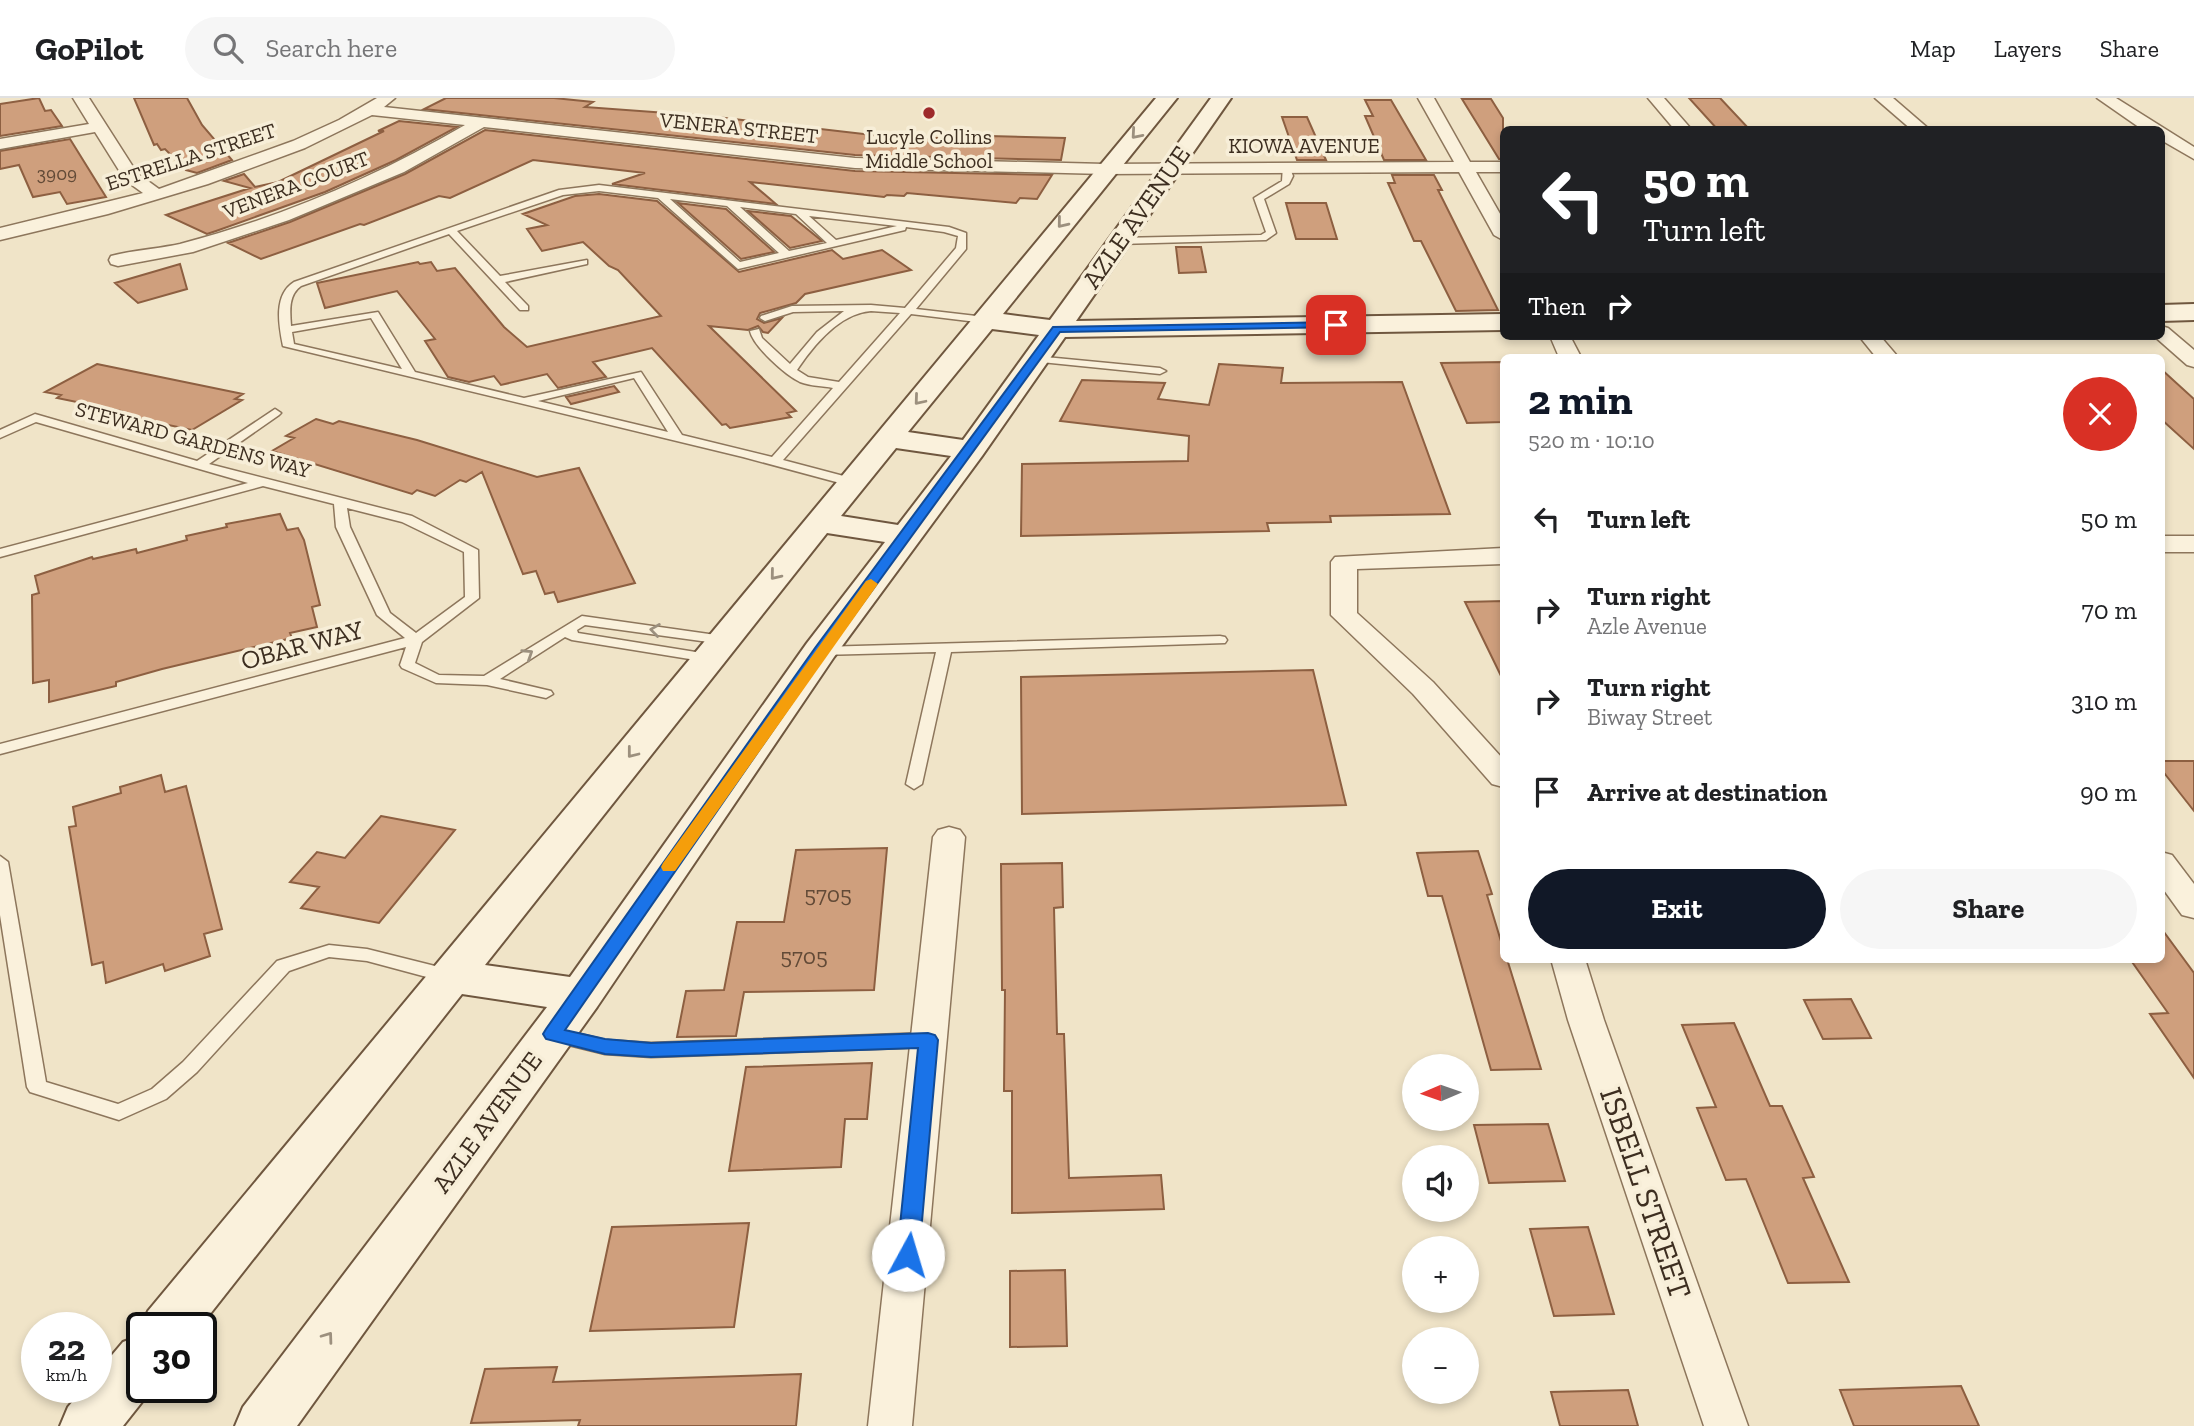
<!DOCTYPE html>
<html lang="en">
<head>
<meta charset="utf-8">
<style>
  body { margin:0; font-family:"Zilla Slab",serif; background:#f6f6f6; color:#202124; height:100vh; display:flex; flex-direction:column; font-size:26px; white-space:nowrap }
  * { box-sizing:border-box; margin:0 }
  p { font-size:23px; color:#757577 }
  .icon { flex:none; width:38px; height:38px; fill:none; stroke:currentColor; stroke-width:2; stroke-linecap:round; stroke-linejoin:round }
  .map { position:relative; flex:1; overflow:hidden }
  .side { position:absolute; left:1500px; top:256px; width:665px; height:609px; display:flex; flex-direction:column; background:#fff; border-radius:10px; box-shadow:0 4px 10px #0003 }
  .side>* { flex:none }
  .hud { position:absolute; left:1500px; top:28px; width:665px; height:214px; border-radius:10px; box-shadow:0 4px 10px #0003; background:#202124; color:#fff; overflow:hidden }
  .needle { width:46px; rotate:268deg }
  .controls { position:absolute; left:1402px; top:956px; display:grid; gap:14px }
  .controls a { display:grid; place-items:center; width:77px; height:77px; border-radius:50%; background:#fff; box-shadow:0 4px 10px #0003; font-size:35px }
  .speed { position:absolute; left:21px; top:1214px; display:flex; gap:14px; font-size:35px; font-weight:700; text-align:center }
  .speed>* { display:grid; place-content:center; width:91px; height:91px; border-radius:50%; background:#fff; box-shadow:0 4px 10px #0003; line-height:1 }
  .speed small { font-size:18px; font-weight:400 }
  .speed .limit { border:4px solid #111; border-radius:10px; background:#fff; color:#111 }
  .pin { position:absolute; display:grid; place-items:center; width:60px; height:60px; color:#fff; margin:-30px; border-radius:14px; box-shadow:0 4px 10px #0006 }
  .me { position:absolute; width:77px; margin:-38px; rotate:6deg; stroke-linejoin:round; filter:drop-shadow(0 0 5px #0008) }
  .turn { display:flex; align-items:center; gap:24px; height:147px; padding:0 28px; font-size:32px }
  .turn .icon { width:91px; height:91px; stroke-width:2.5 }
  .turn b { display:block; font-size:49px; line-height:60px }
  .then { display:flex; align-items:center; height:66px; padding:0 28px; background:#0003; gap:14px; font-size:26px }
  .round { display:grid; place-items:center; flex:none; width:74px; height:74px; border-radius:37px; background:#f6f6f6 }
  .summary { display:flex; align-items:center; justify-content:space-between; height:119px; padding:0 28px }
  h1 { font-size:42px; font-weight:800; line-height:52px; color:#111827 }
  .primary-button { display:flex; gap:14px; margin-top:auto; padding:14px 28px }
  .primary-button a { flex:1; height:80px; border-radius:42px; background:#111827; color:#fff; font-size:28px; font-weight:800; line-height:80px; text-align:center }
  .primary-button a+a { background:#f6f6f6; color:#202124 }
  ul { padding:0; list-style:none }
  li { display:flex; align-items:center; gap:21px; height:91px; padding:0 28px }
  li div { flex:1 }
  li b { display:block; font-size:26px }
  li em { font-style:normal }
  header { display:flex; align-items:center; gap:42px; box-sizing:border-box; height:98px; padding:0 35px; background:#fff; border-bottom:2px solid #e0e0e0 }
  header strong { font-size:33px }
  nav { display:flex; gap:38px; margin-inline-start:auto; font-size:24px }
  .search { width:490px; height:63px; background:#f6f6f6; display:flex; align-items:center; gap:18px; box-sizing:border-box; padding:0 24px; border-radius:38px; color:#757577; font-size:26px }
  .map>svg:first-child { display:block }
  .building { fill:#cf9f7d; stroke:#8d5f41; stroke-width:2 }
  .lines { fill:none; stroke-linecap:round; stroke-linejoin:round }
  .lane-casing { stroke:#8d765c; stroke-width:3 }
  .street-casing { stroke:#8d765c; stroke-width:3 }
  .secondary-casing { stroke:#6f573f; stroke-width:4 }
  .lane { fill:#faf1dc; fill-rule:evenodd }
  .street { fill:#faf1dc; fill-rule:evenodd }
  .secondary { fill:#faf1dc; fill-rule:evenodd }
  .oneway { stroke:#9c907e }
  .route { fill:#1a73e8; stroke:#114b97; stroke-width:2 }
  .slow { fill:#f59e0b }
  .poi-dot { fill:#9e2a2b; stroke:#f7eed8; stroke-width:2.5 }
  .labels { text-anchor:middle; stroke-width:7; stroke-linejoin:round; paint-order:stroke }
  .far-number-label { font-size:19px; fill:#624a37 }
  .far-street-label { font-size:21px; fill:#3d2e20; stroke:#f7eed8 }
  .far-poi-label { font-size:21px; fill:#3d2e20; stroke:#f7eed8 }
  .number-label { font-size:23px; fill:#624a37 }
  .street-label { font-size:26px; fill:#3d2e20; stroke:#f7eed8 }
  .near-street-label { font-size:32px; fill:#3d2e20; stroke:#f7eed8 }
</style>
</head>
<body>
<header>
<strong>GoPilot</strong>
<div class="search"><svg class="icon" aria-label="search" viewBox="0 0 24 24"><circle cx="10" cy="10" r="6"/><path d="M15 15l6 6"/></svg>Search here</div>
<nav><a>Map</a><a>Layers</a><a>Share</a></nav>
</header>
<div class="map">
<svg width="2194" height="1328" viewBox="0 0 2194 1328">
  <rect width="100%" height="100%" fill="#f0e4c8"/>
  <!-- building -->
  <path class="building" d="M 39,0 L 45,13 L 51,12 L 62,28 L 0,38 L 0,6 Z
    M 134,0 L 187,0 L 202,27 L 232,62 L 197,75 L 186,72 L 165,51 L 161,52 L 157,46 L 154,47 Z
    M 446,0 L 554,0 L 593,4 L 585,9 L 708,18 L 907,41 L 989,38 L 1065,40 L 1061,62 L 855,57 L 424,11 Z
    M 1689,0 L 1720,0 L 1750,32 L 1718,32 Z
    M 1462,1 L 1491,1 L 1503,20 L 1503,61 L 1499,61 Z
    M 1365,2 L 1391,2 L 1426,62 L 1384,62 L 1365,18 L 1373,18 Z
    M 1282,19 L 1307,19 L 1326,62 L 1297,62 Z
    M 399,23 L 457,29 L 396,62 L 325,94 L 216,133 L 207,136 L 166,117 L 250,90 L 224,83 L 244,76 L 255,89 L 278,84 L 384,33 L 378,33 Z
    M 485,32 L 855,73 L 1052,77 L 1037,101 L 1020,100 L 1016,105 L 907,95 L 904,98 L 887,97 L 884,99 L 750,84 L 776,106 L 612,86 L 645,75 L 533,62 L 450,100 L 439,98 L 364,127 L 360,126 L 261,161 L 228,145 L 290,124 L 405,76 Z
    M 70,41 L 106,99 L 67,106 L 60,94 L 33,99 L 19,67 L 0,71 L 0,53 Z
    M 1392,77 L 1434,77 L 1442,92 L 1438,92 L 1498,212 L 1456,213 L 1421,143 L 1414,143 L 1388,85 L 1395,85 Z
    M 599,96 L 657,103 L 739,174 L 832,152 L 843,161 L 882,152 L 911,172 L 805,196 L 796,205 L 760,215 L 757,221 L 764,225 L 782,220 L 768,235 L 763,234 L 758,228 L 748,232 L 709,228 L 796,313 L 787,315 L 791,319 L 730,330 L 726,326 L 722,327 L 652,250 L 593,264 L 606,279 L 558,290 L 547,276 L 501,287 L 494,278 L 469,284 L 448,279 L 425,243 L 435,241 L 397,193 L 325,210 L 317,185 L 418,164 L 420,166 L 431,164 L 437,173 L 455,170 L 504,229 L 527,249 L 661,218 L 618,172 L 609,168 L 583,144 L 542,153 L 527,131 L 547,127 L 523,116 L 575,98 Z
    M 678,105 L 726,111 L 774,154 L 741,161 Z
    M 1286,105 L 1326,105 L 1337,141 L 1296,141 Z
    M 748,113 L 791,118 L 822,143 L 790,150 Z
    M 1176,149 L 1201,149 L 1206,174 L 1179,175 Z
    M 180,166 L 187,191 L 138,205 L 115,185 Z
    M 1503,264 L 1503,324 L 1467,325 L 1441,265 Z
    M 97,266 L 243,296 L 235,301 L 242,302 L 192,332 L 116,316 L 121,313 L 57,300 L 61,297 L 45,294 Z
    M 1219,266 L 1283,270 L 1281,285 L 1402,284 L 1450,416 L 1330,418 L 1331,424 L 1267,425 L 1269,433 L 1021,438 L 1022,366 L 1188,363 L 1189,338 L 1060,323 L 1082,282 L 1165,285 L 1158,301 L 1209,307 Z
    M 2161,271 L 2194,301 L 2194,351 L 2161,321 Z
    M 614,288 L 619,294 L 571,306 L 566,299 Z
    M 316,321 L 333,326 L 339,323 L 417,342 L 537,379 L 579,370 L 635,485 L 558,504 L 554,494 L 545,496 L 536,473 L 523,476 L 482,374 L 466,384 L 460,382 L 435,398 L 417,392 L 412,396 L 272,353 L 294,340 L 286,338 Z
    M 280,416 L 287,432 L 298,430 L 304,442 L 320,507 L 312,509 L 317,529 L 290,535 L 292,540 L 162,571 L 116,584 L 116,588 L 49,604 L 49,582 L 33,585 L 32,497 L 39,495 L 35,478 L 92,459 L 93,461 L 136,451 L 137,455 L 187,442 L 186,438 L 227,429 L 226,426 Z
    M 1503,503 L 1503,582 L 1465,504 Z
    M 1313,572 L 1346,707 L 1022,716 L 1021,579 Z
    M 2161,663 L 2194,663 L 2194,713 L 2161,671 Z
    M 161,677 L 165,694 L 186,688 L 222,831 L 204,836 L 210,858 L 165,873 L 163,866 L 106,885 L 103,864 L 92,867 L 69,729 L 76,728 L 73,709 L 121,695 L 120,689 Z
    M 381,718 L 455,732 L 379,825 L 301,810 L 319,789 L 290,784 L 317,754 L 345,760 Z
    M 887,750 L 874,892 L 744,894 L 736,938 L 677,939 L 686,893 L 724,892 L 737,824 L 784,824 L 796,752 Z
    M 1478,753 L 1492,796 L 1487,797 L 1503,850 L 1503,861 L 1507,861 L 1541,971 L 1491,972 L 1442,798 L 1428,798 L 1417,755 Z
    M 1062,765 L 1063,809 L 1054,810 L 1057,936 L 1064,936 L 1069,1080 L 1161,1077 L 1164,1111 L 1012,1115 L 1012,993 L 1004,993 L 1005,892 L 1002,892 L 1001,766 Z
    M 2161,830 L 2194,875 L 2194,980 L 2150,916 L 2168,915 L 2130,861 L 2161,861 Z
    M 1851,901 L 1871,940 L 1823,941 L 1804,902 Z
    M 1734,925 L 1770,1008 L 1782,1008 L 1814,1079 L 1803,1080 L 1849,1184 L 1788,1185 L 1746,1081 L 1726,1082 L 1697,1010 L 1716,1009 L 1682,927 Z
    M 872,965 L 867,1021 L 845,1021 L 841,1069 L 729,1073 L 746,969 Z
    M 1548,1026 L 1565,1083 L 1489,1085 L 1474,1027 Z
    M 749,1125 L 734,1229 L 590,1233 L 612,1129 Z
    M 1588,1129 L 1614,1216 L 1554,1218 L 1530,1131 Z
    M 1065,1172 L 1067,1248 L 1010,1249 L 1010,1173 Z
    M 557,1269 L 553,1284 L 801,1276 L 796,1328 L 578,1328 L 580,1322 L 471,1325 L 485,1271 Z
    M 1961,1288 L 1979,1328 L 1854,1328 L 1840,1292 Z
    M 1628,1292 L 1638,1328 L 1560,1328 L 1551,1294 Z"/>
  <g class="lines">
    <defs>
      <path id="lane" d="M 1283,68 L 1289,68 L 1293,78 L 1289,86 L 1264,101 L 1276,135 L 1266,142 L 1118,146 L 1113,143 L 1118,140 L 1261,137 L 1266,134 L 1254,100 L 1282,83 Z
        M 599,87 L 949,129 L 966,135 L 966,151 L 916,211 L 985,219 L 990,222 L 985,225 L 911,216 L 783,362 L 855,381 L 857,384 L 851,388 L 743,359 L 283,248 C 279,228 273,197 294,184 L 559,92 ZM 599,93 L 658,100 L 738,171 L 905,132 L 906,129 L 944,134 L 958,138 L 956,150 L 905,210 L 871,207 L 792,208 L 761,218 L 760,220 L 765,223 L 793,214 L 844,213 L 817,234 L 790,266 L 762,240 L 759,231 L 750,233 C 753,248 785,277 800,284 C 810,288 823,288 833,290 L 772,359 L 682,337 L 641,274 L 524,300 L 415,274 L 378,214 L 291,228 C 290,214 288,197 301,188 L 449,136 L 520,212 L 528,212 L 528,208 L 505,184 L 587,166 L 587,162 L 500,178 L 457,133 L 563,97 ZM 670,101 L 727,108 L 779,155 L 740,164 ZM 740,109 L 796,116 L 827,145 L 789,153 ZM 809,118 L 897,128 L 836,142 ZM 871,213 L 900,215 L 839,284 L 808,279 L 797,272 C 813,248 840,215 871,213 ZM 371,220 L 402,271 L 294,246 L 292,234 ZM 634,280 L 668,334 L 538,303 Z
        M 1035,258 L 1160,270 L 1166,273 L 1160,276 L 1031,263 L 1029,261 Z
        M 275,311 L 281,315 L 279,317 L 209,366 L 412,418 L 478,452 L 479,500 L 422,544 L 415,565 L 439,577 L 484,578 L 582,518 L 723,538 L 730,542 L 723,546 L 585,527 L 577,532 L 578,535 L 708,556 L 715,560 L 708,564 L 572,542 L 565,539 L 500,581 L 551,593 L 553,596 L 546,600 L 487,587 L 436,585 L 402,570 L 400,567 L 406,549 L 0,656 L 0,646 L 405,540 L 377,517 L 336,429 L 334,406 L 263,388 L 0,459 L 0,451 L 248,385 L 36,324 L 0,340 L 0,332 L 35,316 L 197,363 ZM 347,410 L 402,424 L 464,454 L 465,499 L 416,535 L 390,515 L 350,429 Z
        M 1220,538 L 1225,539 L 1227,542 L 1225,545 L 951,554 L 922,686 L 914,691 L 906,686 L 936,554 L 820,557 L 813,553 L 820,549 Z
        M 0,758 L 8,764 L 46,984 L 118,1006 L 152,991 L 183,964 L 277,863 L 329,847 L 367,851 L 455,873 L 458,878 L 455,883 L 449,885 L 367,863 L 329,859 L 289,873 L 197,974 L 166,1001 L 119,1022 L 30,994 L 27,989 L 0,817 Z
        M 555,930 L 605,942 L 651,945 L 928,935 L 935,937 L 937,942 L 935,947 L 928,949 L 651,959 L 605,956 L 548,942 L 546,937 L 548,932 Z"/>
      <path id="street" d="M 73,0 L 89,0 L 137,75 L 159,91 L 293,43 L 339,22 L 377,0 L 395,0 L 384,9 L 855,60 L 1105,66 L 1454,64 L 1418,0 L 1434,0 L 1470,64 L 1503,64 L 1503,74 L 1476,74 L 1503,121 L 1503,142 L 1494,137 L 1459,74 L 1105,76 L 855,70 L 484,29 L 404,74 L 289,122 L 193,154 L 118,168 L 111,166 L 109,162 L 111,158 C 134,152 157,151 180,146 C 279,120 376,79 465,27 L 372,17 L 305,50 L 208,86 L 108,116 L 0,142 L 0,130 L 143,95 L 125,82 L 95,34 L 0,51 L 0,41 L 89,26 Z
        M 1648,0 L 1664,0 L 1692,32 L 1675,32 Z
        M 1875,0 L 1893,0 L 1930,32 L 1912,32 Z
        M 2097,0 L 2116,0 L 2194,49 L 2194,61 L 2161,42 L 2161,32 L 2143,32 Z
        M 2161,228 L 2168,230 L 2194,252 L 2194,269 L 2187,267 L 2154,238 L 2161,238 Z
        M 1550,238 L 1570,238 L 1581,259 L 1559,259 Z
        M 1859,238 L 1880,238 L 1898,259 L 1876,259 Z
        M 2161,438 L 2194,438 L 2194,454 L 2161,454 Z
        M 1503,450 L 1503,466 L 1357,471 L 1357,515 L 1433,584 L 1503,661 L 1503,689 L 1492,686 L 1413,596 L 1331,517 L 1331,464 L 1335,459 Z
        M 949,729 L 960,732 L 965,739 L 912,1328 L 868,1328 L 933,739 L 938,732 Z
        M 2161,754 L 2172,757 L 2194,786 L 2194,820 L 2182,817 L 2161,788 Z
        M 1551,861 L 1585,861 L 1604,922 L 1748,1328 L 1704,1328 L 1568,922 Z"/>
      <path id="secondary" d="M 1156,0 L 1177,0 L 1003,216 L 1050,222 L 1211,0 L 1231,0 L 1076,223 L 1503,216 L 1503,232 L 1065,239 L 982,358 L 834,559 L 597,909 L 297,1328 L 235,1328 L 243,1309 L 547,909 L 462,896 L 199,1230 L 142,1230 L 142,1234 L 140,1230 L 148,1213 ZM 992,231 L 1039,237 L 963,342 L 908,334 ZM 896,350 L 951,358 L 898,427 L 841,418 ZM 827,435 L 885,444 L 807,545 L 570,879 L 485,867 Z
        M 2194,206 L 2194,222 L 2161,223 L 2161,207 Z
        M 142,1237 L 142,1290 L 153,1290 L 123,1328 L 60,1328 L 68,1309 L 84,1290 L 96,1290 L 96,1276 L 123,1244 Z"/>
    </defs>
    <!-- lane casing -->
    <use href="#lane" class="lane-casing"/>
    <!-- street casing -->
    <use href="#street" class="street-casing"/>
    <!-- secondary casing -->
    <use href="#secondary" class="secondary-casing"/>
    <!-- lane -->
    <use href="#lane" class="lane"/>
    <!-- street -->
    <use href="#street" class="street"/>
    <!-- secondary -->
    <use href="#secondary" class="secondary"/>
  </g>
  <!-- one-way arrows -->
  <defs><path id="oneway-chevron" d="M-2-3.5L2.5 0L-2 3.5" fill="none" stroke-width="1.6" stroke-linecap="round" stroke-linejoin="round" transform="scale(1.75)"/></defs>
  <g class="oneway">
    <use href="#oneway-chevron" transform="translate(1136 36) rotate(131)"/>
    <use href="#oneway-chevron" transform="translate(1062 125) rotate(129)"/>
    <use href="#oneway-chevron" transform="translate(919 302) rotate(130)"/>
    <use href="#oneway-chevron" transform="translate(775 477) rotate(129)"/>
    <use href="#oneway-chevron" transform="translate(655 532) rotate(-172)"/>
    <use href="#oneway-chevron" transform="translate(528 556) rotate(-33)"/>
    <use href="#oneway-chevron" transform="translate(632 655) rotate(128)"/>
    <use href="#oneway-chevron" transform="translate(328 1239) rotate(-54)"/>
  </g>
  <!-- route -->
  <path class="route" d="M 1336,224 L 1341,227 L 1340,229 L 1060,234 L 826,556 L 565,932 L 605,941 L 651,945 L 928,935 L 935,937 L 938,942 L 919,1157 L 915,1163 L 908,1166 L 900,1163 L 897,1157 L 918,950 L 651,959 L 605,956 L 546,941 L 543,936 L 546,931 L 815,550 L 1053,229 Z"/>
  <!-- slow -->
  <path class="slow" d="M 871,481 L 878,486 L 675,773 L 663,773 L 661,769 L 663,765 L 866,483 Z"/>
  <!-- markers -->
  <circle class="poi-dot" cx="929" cy="15" r="7"/>
  <g class="labels">
    <!-- far-number labels -->
    <g class="far-number-label">
      <text x="57" y="82">3909</text>
    </g>
    <!-- far-street labels -->
    <g class="far-street-label">
      <text transform="translate(739 30) rotate(6)" y="7">VENERA STREET</text>
      <text x="1304" y="55">KIOWA AVENUE</text>
      <text transform="translate(191 59) rotate(-18)" y="7">ESTRELLA STREET</text>
      <text transform="translate(296 87) rotate(-21)" y="7">VENERA COURT</text>
      <text transform="translate(193 342) rotate(15)" y="7">STEWARD GARDENS WAY</text>
    </g>
    <!-- far-poi labels -->
    <g class="far-poi-label">
      <text x="929" y="46">Lucyle Collins<tspan x="929" dy="24">Middle School</tspan></text>
    </g>
    <!-- number labels -->
    <g class="number-label">
      <text x="828" y="804">5705</text>
      <text x="804" y="866">5705</text>
    </g>
    <!-- street labels -->
    <g class="street-label">
      <text transform="translate(1136 119) rotate(-55)" y="9">AZLE AVENUE</text>
      <text transform="translate(302 547) rotate(-15)" y="9">OBAR WAY</text>
      <text transform="translate(487 1024) rotate(-54)" y="9">AZLE AVENUE</text>
    </g>
    <!-- near-street labels -->
    <g class="near-street-label">
      <text transform="translate(1646 1095) rotate(71)" y="11">ISBELL STREET</text>
    </g>
  </g>
</svg>
<div class="controls">
<a><svg class="needle" viewBox="-14 -14 28 28"><path d="M0-13l5 13h-10z" fill="#e53935"/><path d="M0 13l5-13h-10z" fill="#757577"/></svg></a>
<a><svg class="icon" aria-label="sound" viewBox="0 0 24 24"><path d="M4 9h4l5-4v14l-5-4H4zM17 9q2 3 0 6"/></svg></a>
<a>+</a>
<a>−</a>
</div>
<div class="speed"><div>22<small>km/h</small></div><div class="limit">30</div></div>
<div class="pin" style="left:1336px;top:227px;background:#d93025"><svg class="icon" aria-label="arrive" viewBox="0 0 24 24"><path d="M6 21V4h12l-3 4 3 4H6"/></svg></div>
<svg class="me" style="left:908px;top:1157px" viewBox="-20 -20 40 40"><circle r="19" fill="#fff"/><path d="M0-13L10 11 0 6-10 11z" fill="#1a73e8"/></svg>
<div class="hud">
<div class="turn"><svg class="icon" aria-label="left" viewBox="0 0 24 24"><path d="M17 20v-9H6M10 6l-5 5 5 5"/></svg><div><b>50 m</b>Turn left</div></div>
<div class="then">Then<svg class="icon" aria-label="right" viewBox="0 0 24 24"><path d="M7 20v-9h11M14 6l5 5-5 5"/></svg></div>
</div>
<section class="side">
<div class="summary"><div><h1>2 min</h1><p>520 m · 10:10</p></div><a class="round" style="background:#d93025;color:#fff"><svg class="icon" aria-label="close" viewBox="0 0 24 24"><path d="M6 6l12 12M18 6L6 18"/></svg></a></div>
<ul>
<li><svg class="icon" aria-label="left" viewBox="0 0 24 24"><path d="M17 20v-9H6M10 6l-5 5 5 5"/></svg><div><b>Turn left</b></div><em>50 m</em></li>
<li><svg class="icon" aria-label="right" viewBox="0 0 24 24"><path d="M7 20v-9h11M14 6l5 5-5 5"/></svg><div><b>Turn right</b><p>Azle Avenue</p></div><em>70 m</em></li>
<li><svg class="icon" aria-label="right" viewBox="0 0 24 24"><path d="M7 20v-9h11M14 6l5 5-5 5"/></svg><div><b>Turn right</b><p>Biway Street</p></div><em>310 m</em></li>
<li><svg class="icon" aria-label="arrive" viewBox="0 0 24 24"><path d="M6 21V4h12l-3 4 3 4H6"/></svg><div><b>Arrive at destination</b></div><em>90 m</em></li>
</ul>
<div class="primary-button"><a>Exit</a><a>Share</a></div>
</section>
</div>
</body>
</html>
